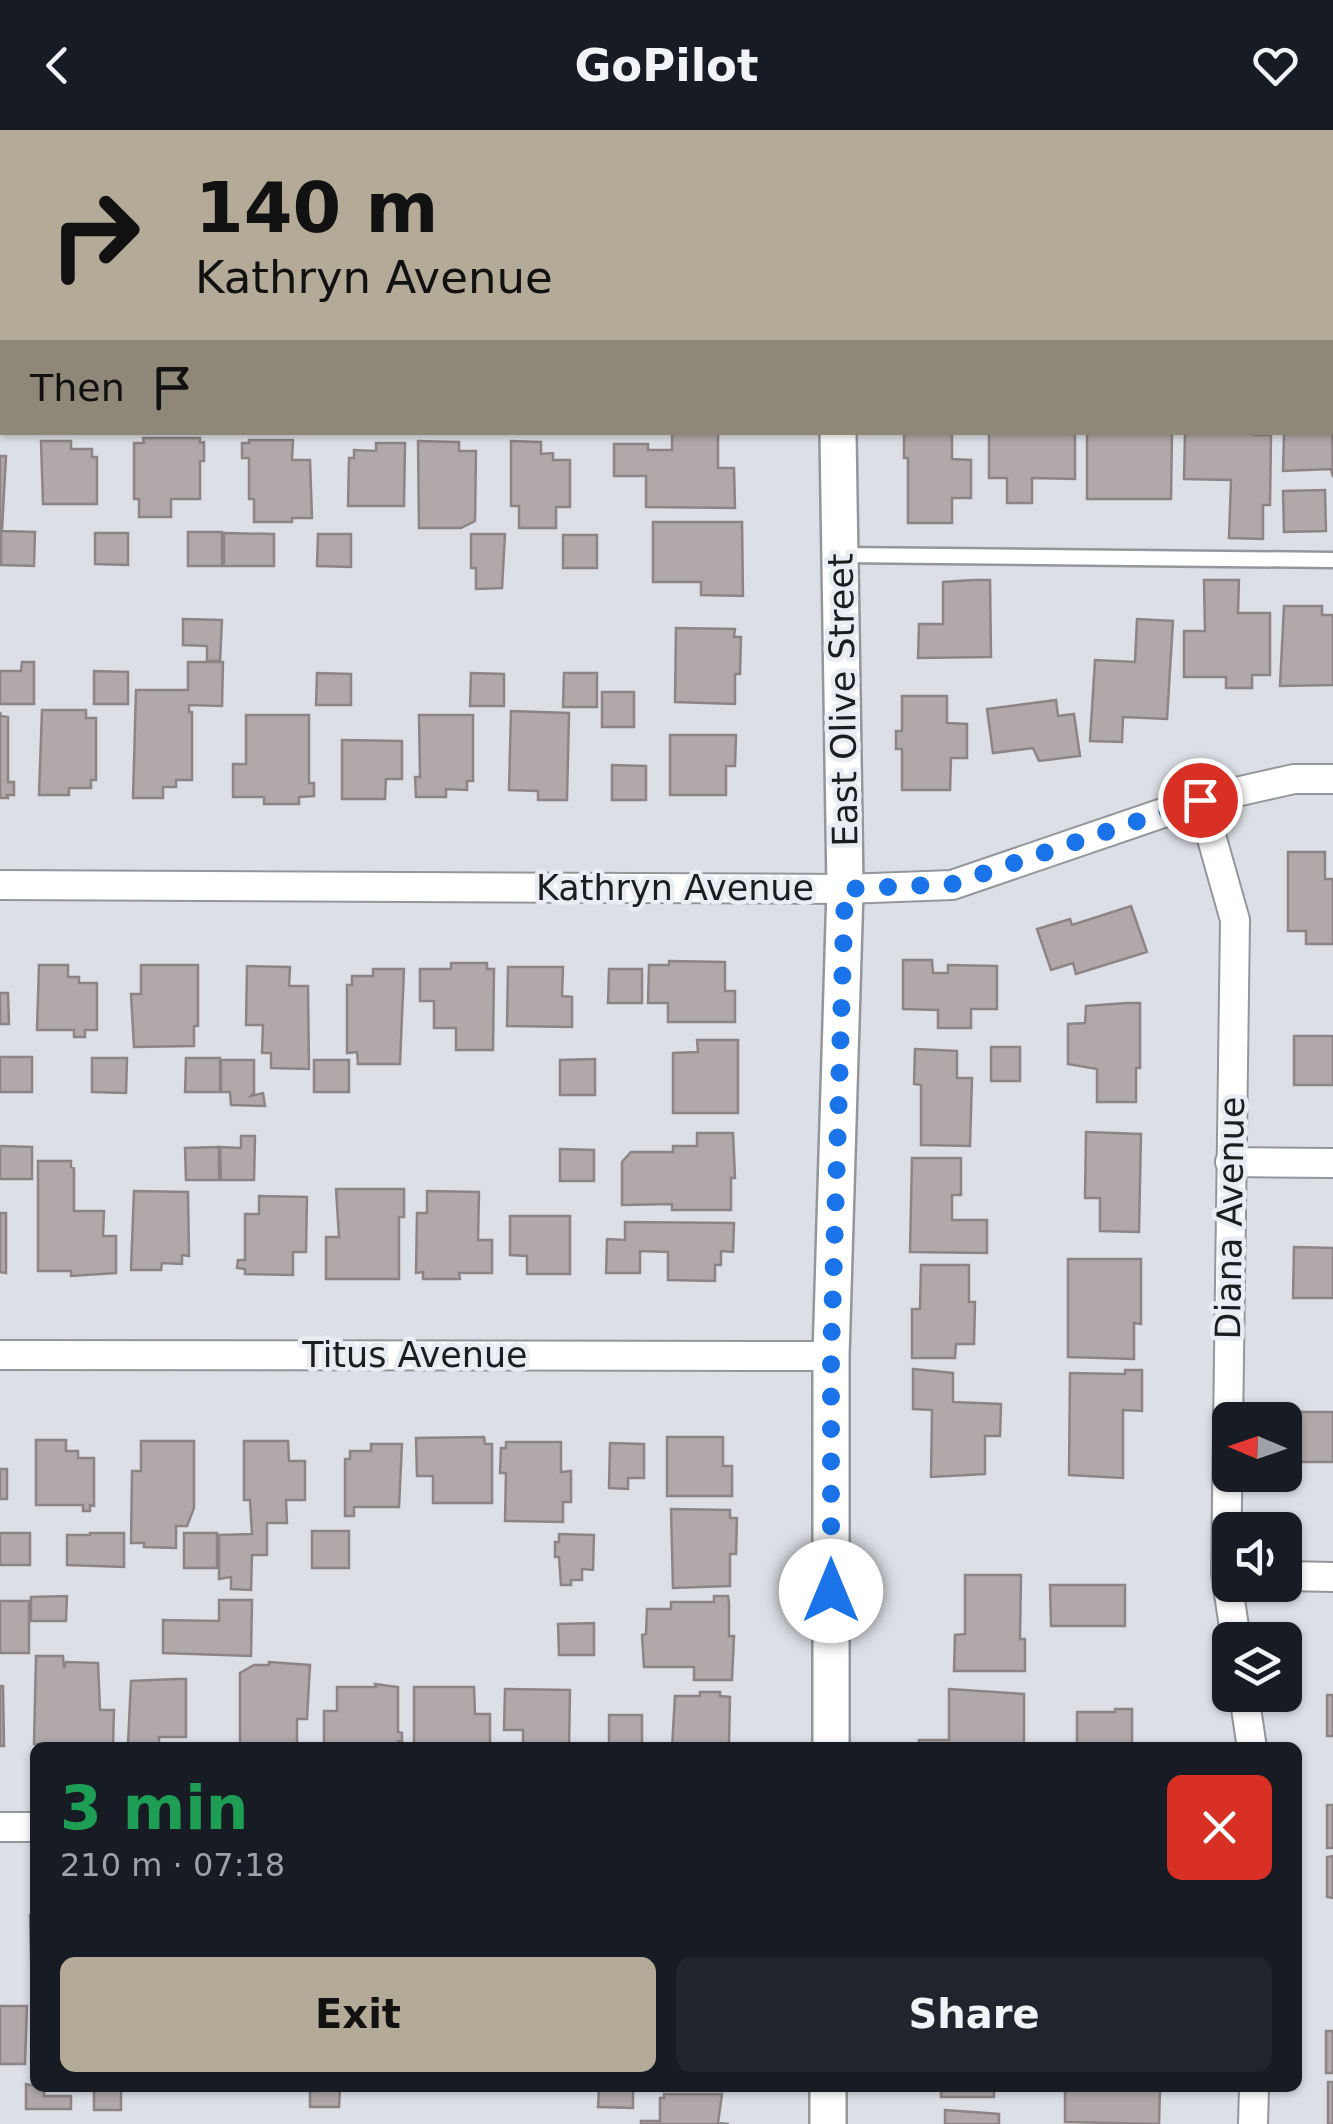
<!DOCTYPE html>
<html lang="en">
<head>
<meta charset="utf-8">
<style>
  body { margin:0; font-family:"DejaVu Sans",sans-serif; background:#20242c; color:#f1f3f6; height:100vh; display:flex; flex-direction:column; font-size:38px; white-space:nowrap }
  * { box-sizing:border-box; margin:0 }
  p { font-size:32px; color:#9ea1a6 }
  .icon { flex:none; width:55px; height:55px; fill:none; stroke:currentColor; stroke-width:2; stroke-linecap:round; stroke-linejoin:round }
  .map { position:relative; flex:1; overflow:hidden }
  .drawer { position:absolute; left:30px; top:1612px; width:1272px; height:350px; display:flex; flex-direction:column; background:#171b24; border-radius:15px; box-shadow:0 2px 8px #0004 }
  .drawer>* { flex:none }
  .banner { position:absolute; left:0px; top:0px; width:1335px; height:305px; box-shadow:0 2px 8px #0004; background:#b3ab97; color:#111; overflow:hidden }
  .needle { width:65px; rotate:272deg }
  .fabs { position:absolute; left:1212px; top:1272px; display:grid; gap:20px }
  .fabs a { display:grid; place-items:center; width:90px; height:90px; border-radius:15px; background:#171b24; box-shadow:0 2px 8px #0004; font-size:50px }
  .pin { position:absolute; display:grid; place-items:center; width:85px; height:85px; color:#fff; margin:-42px; border:5px solid #fff; border-radius:50%; box-shadow:0 2px 10px #0007 }
  .me { position:absolute; width:110px; margin:-55px; rotate:0deg; stroke-linejoin:round; filter:drop-shadow(0 0 8px #0008) }
  .turn { display:flex; align-items:center; gap:35px; height:210px; padding:0 30px; font-size:45px }
  .turn .icon { width:130px; height:130px; stroke-width:2.5 }
  .turn b { display:block; font-size:70px; line-height:85px }
  .then { display:flex; align-items:center; height:95px; padding:0 30px; background:#0003; gap:20px; font-size:38px }
  .round { display:grid; place-items:center; flex:none; width:105px; height:105px; border-radius:15px; background:#20242c }
  .headline { display:flex; align-items:center; justify-content:space-between; height:170px; padding:0 30px }
  h1 { font-size:60px; font-weight:700; line-height:75px; color:#1e9e55 }
  .primary-button { display:flex; gap:20px; margin-top:auto; padding:20px 30px }
  .primary-button a { flex:1; height:115px; border-radius:15px; background:#b3ab97; color:#111; font-size:40px; font-weight:700; line-height:115px; text-align:center }
  .primary-button a+a { background:#20242c; color:#f1f3f6 }
  header { display:flex; justify-content:space-between; align-items:center; height:130px; padding:0 30px; background:#171b24; font-size:45px; font-weight:700 }
  .map>svg:first-child { display:block }
  .building { fill:#b1a9a9; stroke:#8d8585; stroke-width:2.5 }
  .lines { fill:none; stroke-linecap:round; stroke-linejoin:round }
  .service-casing { stroke:#93969b; stroke-width:19 }
  .minor-casing { stroke:#93969b; stroke-width:32 }
  .tertiary-casing { stroke:#93969b; stroke-width:40 }
  .service { stroke:#fff; stroke-width:14 }
  .minor { stroke:#fff; stroke-width:28 }
  .tertiary { stroke:#fff; stroke-width:35 }
  .route { stroke:#1a73e8; stroke-width:18; stroke-dasharray:0 32.4 }
  .labels { text-anchor:middle; stroke-width:9; stroke-linejoin:round; paint-order:stroke }
  .street-label { font-size:35px; fill:#1c1d1f; stroke:#e9ecf2 }
</style>
</head>
<body>
<header><svg class="icon" aria-label="back" viewBox="0 0 24 24"><path d="M15 5l-7 7 7 7"/></svg>GoPilot<svg class="icon" aria-label="heart" viewBox="0 0 24 24"><path d="M12 20l-8-8c-3-5 5-10 8-4 3-6 11-1 8 4z"/></svg></header>
<div class="map">
<svg width="1333" height="1994" viewBox="0 0 1333 1994">
  <rect width="100%" height="100%" fill="#dcdfe5"/>
  <!-- building -->
  <path class="building" d="M 0,0 L 31,0 L 2,2 L 2,47 Z
    M 241,0 L 292,0 L 292,2 L 240,2 Z
    M 520,0 L 578,0 L 578,2 L 520,2 Z
    M 661,0 L 725,0 L 661,2 Z
    M 1332,299 L 1333,347 L 1331,339 L 1283,341 L 1284,302 L 1332,302 Z
    M 672,302 L 718,302 L 718,338 L 734,338 L 735,378 L 646,377 L 646,346 L 614,346 L 614,314 L 648,314 L 648,320 L 672,320 Z
    M 904,302 L 952,302 L 952,329 L 971,330 L 971,368 L 952,368 L 952,393 L 908,393 L 908,328 L 904,328 Z
    M 1006,302 L 1075,304 L 1075,349 L 1032,348 L 1032,373 L 1007,373 L 1007,348 L 989,348 L 989,304 Z
    M 1127,302 L 1172,302 L 1171,369 L 1087,369 L 1087,304 Z
    M 1254,302 L 1254,305 L 1271,305 L 1270,375 L 1263,375 L 1263,409 L 1229,408 L 1231,350 L 1184,349 L 1185,303 Z
    M 143,308 L 200,308 L 200,313 L 204,312 L 204,331 L 200,331 L 200,369 L 171,369 L 171,387 L 139,387 L 139,369 L 134,369 L 134,313 L 144,313 Z
    M 249,310 L 293,310 L 292,330 L 310,330 L 312,388 L 292,388 L 292,392 L 254,392 L 254,369 L 249,369 L 249,328 L 242,328 L 242,313 L 249,313 Z
    M 41,311 L 71,311 L 71,319 L 92,319 L 92,327 L 97,327 L 97,374 L 43,374 Z
    M 418,311 L 459,312 L 459,321 L 476,321 L 475,391 L 461,398 L 419,398 Z
    M 511,311 L 541,312 L 541,324 L 553,323 L 553,330 L 570,330 L 570,377 L 556,377 L 556,398 L 519,398 L 519,376 L 511,376 Z
    M 376,313 L 405,313 L 404,376 L 348,376 L 349,328 L 354,328 L 354,320 L 376,321 Z
    M 0,326 L 6,326 L 2,400 L 0,400 Z
    M 1325,360 L 1326,401 L 1284,402 L 1283,361 Z
    M 653,392 L 742,392 L 743,466 L 701,465 L 701,452 L 653,452 Z
    M 1,401 L 35,402 L 34,436 L 1,435 Z
    M 188,402 L 222,402 L 222,436 L 188,436 Z
    M 95,403 L 128,403 L 128,435 L 95,434 Z
    M 224,403 L 274,404 L 274,436 L 224,436 Z
    M 318,404 L 351,404 L 351,437 L 317,436 Z
    M 471,404 L 505,404 L 502,458 L 476,459 L 476,438 L 471,438 Z
    M 563,405 L 597,405 L 597,438 L 563,438 Z
    M 973,450 L 990,450 L 991,527 L 918,528 L 919,494 L 943,494 L 943,452 Z
    M 1204,450 L 1239,450 L 1238,483 L 1270,483 L 1270,545 L 1252,545 L 1252,558 L 1226,558 L 1226,547 L 1184,547 L 1184,501 L 1205,501 Z
    M 1284,476 L 1322,476 L 1322,485 L 1333,485 L 1333,555 L 1280,556 Z
    M 183,489 L 222,490 L 220,531 L 207,531 L 207,516 L 183,515 Z
    M 1137,489 L 1173,491 L 1167,589 L 1123,587 L 1122,612 L 1090,611 L 1095,530 L 1135,532 Z
    M 676,498 L 735,499 L 734,507 L 741,507 L 740,544 L 735,544 L 735,574 L 675,572 Z
    M 22,532 L 34,532 L 34,574 L 0,574 L 0,541 L 21,541 Z
    M 188,532 L 223,532 L 222,576 L 189,575 L 189,582 L 192,582 L 192,650 L 176,650 L 176,657 L 163,657 L 163,668 L 133,668 L 136,560 L 188,560 Z
    M 94,541 L 128,542 L 128,574 L 94,574 Z
    M 317,543 L 351,544 L 351,575 L 316,575 Z
    M 471,543 L 504,544 L 504,576 L 470,576 Z
    M 564,543 L 597,543 L 597,577 L 563,577 Z
    M 602,562 L 634,562 L 634,597 L 602,597 Z
    M 902,566 L 947,566 L 947,593 L 967,594 L 967,628 L 951,628 L 950,660 L 902,660 L 902,619 L 896,619 L 896,601 L 902,601 Z
    M 1056,570 L 1058,586 L 1074,584 L 1080,626 L 1039,631 L 1033,618 L 993,623 L 987,579 Z
    M 42,580 L 86,580 L 86,588 L 96,588 L 96,650 L 91,650 L 91,658 L 69,658 L 69,665 L 39,665 Z
    M 511,581 L 569,583 L 567,670 L 538,670 L 538,661 L 509,660 Z
    M 0,582 L 1,586 L 8,587 L 8,652 L 14,652 L 14,665 L 7,665 L 8,668 L 0,668 Z
    M 246,585 L 309,585 L 309,653 L 314,653 L 314,666 L 299,667 L 299,674 L 264,674 L 264,667 L 233,667 L 233,634 L 246,634 Z
    M 419,585 L 473,585 L 473,651 L 467,651 L 467,660 L 446,659 L 446,667 L 416,667 L 415,647 L 420,647 Z
    M 670,605 L 736,605 L 735,636 L 726,636 L 726,665 L 670,665 Z
    M 342,610 L 402,611 L 402,649 L 386,649 L 385,669 L 342,669 Z
    M 612,635 L 646,636 L 646,670 L 612,670 Z
    M 1288,722 L 1325,722 L 1325,749 L 1333,749 L 1333,814 L 1306,814 L 1306,801 L 1288,801 Z
    M 1131,776 L 1147,822 L 1076,844 L 1073,833 L 1051,840 L 1037,799 L 1070,789 L 1072,795 Z
    M 903,830 L 932,830 L 933,843 L 948,843 L 948,835 L 997,836 L 997,879 L 971,879 L 971,898 L 938,898 L 938,880 L 903,879 Z
    M 669,831 L 725,832 L 725,861 L 735,861 L 735,892 L 668,892 L 668,873 L 648,873 L 649,835 L 669,835 Z
    M 451,833 L 487,833 L 487,839 L 494,839 L 493,920 L 456,920 L 456,898 L 434,898 L 434,871 L 420,871 L 420,839 L 451,839 Z
    M 39,835 L 68,835 L 68,847 L 79,847 L 79,853 L 97,853 L 97,900 L 85,900 L 85,907 L 74,907 L 74,900 L 37,900 Z
    M 141,835 L 198,835 L 198,896 L 194,896 L 194,916 L 134,917 L 131,864 L 141,864 Z
    M 247,836 L 290,837 L 289,856 L 308,856 L 309,939 L 271,938 L 271,923 L 262,923 L 263,895 L 246,895 Z
    M 508,837 L 563,837 L 562,866 L 572,867 L 572,897 L 507,896 Z
    M 373,839 L 404,839 L 400,934 L 358,934 L 357,922 L 347,923 L 347,855 L 352,855 L 352,846 L 373,846 Z
    M 609,839 L 642,839 L 642,873 L 608,873 Z
    M 0,863 L 8,863 L 9,894 L 0,894 Z
    M 1127,873 L 1140,873 L 1140,938 L 1136,938 L 1136,972 L 1097,972 L 1097,939 L 1068,934 L 1068,894 L 1085,893 L 1086,876 Z
    M 1294,906 L 1333,906 L 1333,955 L 1294,955 Z
    M 697,910 L 738,910 L 738,983 L 673,983 L 673,923 L 698,922 Z
    M 991,917 L 1020,917 L 1020,951 L 991,951 Z
    M 915,919 L 957,921 L 957,948 L 972,948 L 970,1016 L 921,1015 L 921,955 L 914,954 Z
    M 0,927 L 32,927 L 32,962 L 0,962 Z
    M 92,928 L 127,928 L 126,963 L 92,962 Z
    M 186,928 L 220,928 L 220,962 L 185,962 Z
    M 595,929 L 595,965 L 560,965 L 560,930 Z
    M 221,930 L 254,930 L 254,963 L 251,966 L 263,963 L 265,976 L 231,975 L 230,962 L 221,962 Z
    M 314,930 L 349,930 L 349,962 L 314,962 Z
    M 1086,1002 L 1141,1004 L 1139,1102 L 1100,1101 L 1100,1068 L 1085,1068 Z
    M 697,1003 L 733,1003 L 735,1048 L 731,1048 L 731,1080 L 672,1080 L 672,1074 L 622,1075 L 622,1032 L 631,1022 L 673,1022 L 673,1016 L 697,1016 Z
    M 241,1006 L 255,1006 L 254,1050 L 221,1050 L 220,1017 L 241,1018 Z
    M 0,1016 L 32,1017 L 32,1049 L 0,1049 Z
    M 219,1017 L 219,1050 L 186,1050 L 185,1018 Z
    M 560,1019 L 594,1020 L 594,1051 L 560,1051 Z
    M 912,1028 L 961,1028 L 961,1065 L 952,1065 L 952,1090 L 987,1090 L 987,1123 L 910,1122 Z
    M 38,1031 L 71,1031 L 71,1037 L 74,1038 L 74,1081 L 104,1081 L 103,1106 L 116,1106 L 116,1143 L 71,1146 L 71,1141 L 38,1141 Z
    M 336,1059 L 404,1059 L 404,1087 L 399,1087 L 399,1149 L 326,1149 L 326,1107 L 339,1107 Z
    M 134,1061 L 188,1062 L 189,1126 L 182,1125 L 182,1134 L 162,1133 L 161,1140 L 131,1140 Z
    M 427,1061 L 479,1062 L 478,1110 L 492,1110 L 492,1143 L 459,1143 L 460,1149 L 423,1149 L 423,1142 L 416,1143 L 417,1083 L 427,1083 Z
    M 259,1066 L 307,1067 L 306,1122 L 293,1122 L 293,1145 L 245,1144 L 245,1139 L 237,1138 L 238,1130 L 245,1130 L 245,1084 L 259,1084 Z
    M 0,1083 L 6,1083 L 6,1143 L 0,1142 Z
    M 510,1086 L 570,1086 L 570,1144 L 527,1144 L 527,1126 L 510,1125 Z
    M 625,1092 L 734,1093 L 733,1122 L 721,1121 L 721,1135 L 715,1135 L 715,1151 L 668,1150 L 668,1122 L 640,1121 L 640,1143 L 606,1143 L 607,1109 L 625,1110 Z
    M 1294,1117 L 1333,1118 L 1333,1168 L 1293,1168 Z
    M 1068,1129 L 1141,1129 L 1141,1194 L 1134,1193 L 1134,1229 L 1068,1227 Z
    M 921,1135 L 969,1135 L 969,1172 L 975,1172 L 974,1214 L 956,1214 L 955,1228 L 912,1228 L 912,1179 L 920,1179 Z
    M 913,1239 L 953,1243 L 953,1272 L 1001,1274 L 1000,1306 L 985,1306 L 985,1344 L 931,1347 L 932,1280 L 913,1279 Z
    M 1125,1240 L 1142,1240 L 1142,1281 L 1123,1280 L 1123,1348 L 1069,1345 L 1070,1243 L 1125,1244 Z
    M 1295,1282 L 1333,1282 L 1333,1332 L 1291,1332 Z
    M 484,1307 L 485,1314 L 492,1314 L 492,1373 L 433,1373 L 433,1346 L 417,1346 L 416,1308 Z
    M 667,1307 L 723,1307 L 723,1336 L 732,1336 L 732,1366 L 667,1366 Z
    M 36,1310 L 66,1310 L 66,1321 L 78,1321 L 78,1328 L 94,1328 L 94,1376 L 90,1375 L 90,1381 L 83,1381 L 83,1375 L 36,1375 Z
    M 141,1311 L 194,1311 L 194,1378 L 187,1396 L 176,1396 L 176,1418 L 144,1417 L 144,1413 L 131,1413 L 132,1341 L 141,1341 Z
    M 244,1311 L 288,1311 L 289,1331 L 305,1331 L 305,1370 L 286,1370 L 287,1393 L 267,1393 L 267,1425 L 252,1425 L 251,1460 L 231,1459 L 231,1447 L 219,1449 L 219,1405 L 252,1404 L 250,1370 L 244,1370 Z
    M 506,1312 L 561,1312 L 561,1342 L 571,1341 L 571,1372 L 563,1372 L 563,1392 L 505,1391 L 506,1343 L 500,1343 L 501,1318 L 506,1318 Z
    M 610,1313 L 644,1314 L 644,1348 L 628,1348 L 628,1359 L 609,1358 Z
    M 371,1314 L 402,1314 L 399,1377 L 354,1377 L 354,1386 L 345,1386 L 345,1329 L 350,1329 L 350,1321 L 371,1321 Z
    M 0,1339 L 7,1339 L 7,1369 L 0,1369 Z
    M 671,1379 L 730,1380 L 730,1388 L 737,1388 L 736,1424 L 730,1424 L 730,1456 L 673,1458 Z
    M 312,1401 L 349,1401 L 349,1438 L 312,1438 Z
    M 0,1403 L 30,1403 L 30,1435 L 0,1435 Z
    M 90,1403 L 124,1403 L 124,1437 L 67,1435 L 67,1405 L 90,1405 Z
    M 184,1403 L 217,1403 L 217,1438 L 184,1438 Z
    M 559,1404 L 594,1405 L 593,1440 L 582,1439 L 582,1450 L 571,1450 L 571,1455 L 561,1455 L 559,1427 L 555,1427 L 555,1412 L 559,1412 Z
    M 965,1445 L 1021,1445 L 1020,1509 L 1025,1509 L 1025,1541 L 954,1541 L 955,1505 L 965,1504 Z
    M 1050,1455 L 1125,1455 L 1125,1496 L 1051,1496 Z
    M 67,1466 L 66,1491 L 31,1491 L 31,1467 Z
    M 714,1466 L 728,1466 L 729,1473 L 729,1506 L 734,1506 L 732,1550 L 694,1550 L 694,1537 L 644,1537 L 642,1505 L 646,1504 L 647,1479 L 671,1479 L 671,1472 L 714,1472 Z
    M 219,1470 L 252,1470 L 251,1526 L 163,1523 L 163,1490 L 219,1491 Z
    M 0,1471 L 29,1471 L 29,1523 L 0,1523 Z
    M 594,1493 L 594,1525 L 559,1525 L 558,1494 Z
    M 36,1526 L 63,1526 L 64,1538 L 66,1532 L 98,1533 L 100,1580 L 114,1580 L 113,1618 L 34,1614 Z
    M 269,1532 L 310,1535 L 307,1589 L 297,1589 L 297,1615 L 240,1615 L 240,1543 L 254,1535 L 269,1535 Z
    M 177,1549 L 186,1549 L 186,1607 L 159,1607 L 159,1615 L 128,1614 L 131,1551 Z
    M 375,1554 L 398,1557 L 398,1602 L 402,1603 L 402,1612 L 398,1611 L 398,1618 L 324,1618 L 324,1581 L 337,1581 L 337,1557 L 376,1557 Z
    M 0,1556 L 3,1556 L 4,1616 L 0,1616 Z
    M 414,1557 L 474,1557 L 475,1584 L 490,1584 L 490,1617 L 414,1616 Z
    M 505,1559 L 570,1560 L 569,1618 L 523,1618 L 523,1600 L 504,1600 Z
    M 949,1559 L 1024,1564 L 1024,1618 L 918,1618 L 919,1610 L 949,1610 Z
    M 700,1562 L 720,1562 L 720,1566 L 730,1567 L 729,1614 L 722,1613 L 723,1618 L 672,1618 L 675,1566 L 700,1566 Z
    M 1327,1565 L 1333,1565 L 1333,1606 L 1327,1606 Z
    M 1115,1579 L 1132,1579 L 1132,1618 L 1077,1618 L 1077,1582 L 1115,1582 Z
    M 609,1585 L 642,1585 L 642,1617 L 609,1616 Z
    M 1327,1675 L 1333,1675 L 1333,1718 L 1327,1718 Z
    M 1333,1726 L 1333,1768 L 1327,1767 L 1327,1727 Z
    M 30,1785 L 35,1785 L 35,1905 L 33,1905 Z
    M 0,1876 L 27,1876 L 25,1934 L 0,1934 Z
    M 1326,1901 L 1333,1901 L 1333,1943 L 1326,1943 Z
    M 1328,1952 L 1333,1952 L 1333,1994 L 1328,1994 Z
    M 26,1954 L 44,1958 L 44,1966 L 71,1966 L 71,1979 L 26,1979 Z
    M 94,1958 L 121,1958 L 121,1980 L 94,1980 Z
    M 314,1958 L 340,1958 L 339,1977 L 310,1977 L 310,1961 L 314,1961 Z
    M 599,1958 L 633,1958 L 633,1978 L 598,1977 Z
    M 941,1958 L 994,1958 L 994,1967 L 941,1967 Z
    M 1080,1958 L 1160,1958 L 1159,1994 L 1065,1992 L 1065,1960 Z
    M 664,1964 L 722,1964 L 718,1993 L 729,1994 L 641,1994 L 641,1991 L 660,1991 L 660,1968 L 664,1968 Z
    M 945,1980 L 999,1984 L 999,1994 L 945,1994 Z"/>
  <g class="lines">
    <defs>
      <path id="service" d="M 841,425 L 1333,430"/>
      <path id="minor" d="M 0,190 L 2,190
        M 1332,203 L 1333,203
        M 1201,670 L 1235,790 L 1226,1444 L 1236,1510
        M 0,755 L 845,759 L 952,755 L 1201,670 L 1294,649 L 1333,649
        M 1230,1032 L 1333,1033
        M 0,1225 L 831,1226
        M 1285,1446 L 1333,1447
        M 1244,1565 L 1252,1618
        M 0,1697 L 35,1697
        M 1253,1994 L 1254,1958"/>
      <path id="tertiary" d="M 836,2 L 836,0
        M 831,1618 L 831,1226 L 845,759 L 838,302
        M 828,1994 L 828,1958"/>
    </defs>
    <!-- service casing -->
    <use href="#service" class="service-casing"/>
    <!-- minor casing -->
    <use href="#minor" class="minor-casing"/>
    <!-- tertiary casing -->
    <use href="#tertiary" class="tertiary-casing"/>
    <!-- service -->
    <use href="#service" class="service"/>
    <!-- minor -->
    <use href="#minor" class="minor"/>
    <!-- tertiary -->
    <use href="#tertiary" class="tertiary"/>
  </g>
  <g class="lines">
    <!-- route -->
    <path class="route" d="M 831,1461 L 831,1226 L 845,759 L 952,754 L 1200,670"/>
  </g>
  <g class="labels">
    <!-- street labels -->
    <g class="street-label">
      <text transform="translate(843 570) rotate(-91)" y="12">East Olive Street</text>
      <text x="675" y="770">Kathryn Avenue</text>
      <text transform="translate(1230 1088) rotate(-89)" y="12">Diana Avenue</text>
      <text x="415" y="1237">Titus Avenue</text>
    </g>
  </g>
</svg>
<div class="fabs">
<a><svg class="needle" viewBox="-14 -14 28 28"><path d="M0-13l5 13h-10z" fill="#e53935"/><path d="M0 13l5-13h-10z" fill="#9ea1a6"/></svg></a>
<a><svg class="icon" aria-label="sound" viewBox="0 0 24 24"><path d="M4 9h4l5-4v14l-5-4H4zM17 9q2 3 0 6"/></svg></a>
<a><svg class="icon" aria-label="layers" viewBox="0 0 24 24"><path d="M12 4l9 5-9 5-9-5zM3 14l9 5 9-5"/></svg></a>
</div>
<div class="pin" style="left:1200px;top:670px;background:#d93025"><svg class="icon" aria-label="arrive" viewBox="0 0 24 24"><path d="M6 21V4h12l-3 4 3 4H6"/></svg></div>
<svg class="me" style="left:831px;top:1461px" viewBox="-20 -20 40 40"><circle r="19" fill="#fff"/><path d="M0-13L10 11 0 6-10 11z" fill="#1a73e8"/></svg>
<div class="banner">
<div class="turn"><svg class="icon" aria-label="right" viewBox="0 0 24 24"><path d="M7 20v-9h11M14 6l5 5-5 5"/></svg><div><b>140 m</b>Kathryn Avenue</div></div>
<div class="then">Then<svg class="icon" aria-label="arrive" viewBox="0 0 24 24"><path d="M6 21V4h12l-3 4 3 4H6"/></svg></div>
</div>
<section class="drawer">
<div class="headline"><div><h1>3 min</h1><p>210 m · 07:18</p></div><a class="round" style="background:#d93025;color:#fff"><svg class="icon" aria-label="close" viewBox="0 0 24 24"><path d="M6 6l12 12M18 6L6 18"/></svg></a></div>
<div class="primary-button"><a>Exit</a><a>Share</a></div>
</section>
</div>
</body>
</html>
